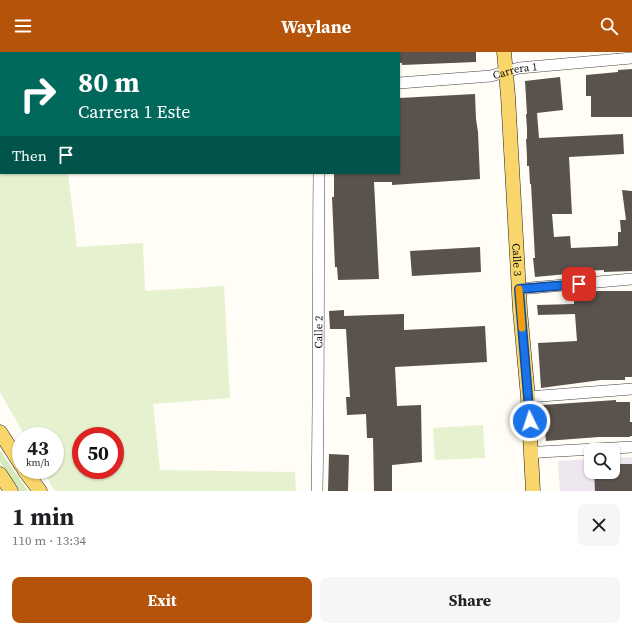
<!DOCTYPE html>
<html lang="en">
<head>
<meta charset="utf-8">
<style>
  body { margin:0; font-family:"Source Serif 4",serif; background:#f6f6f6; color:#202124; height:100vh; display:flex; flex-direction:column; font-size:15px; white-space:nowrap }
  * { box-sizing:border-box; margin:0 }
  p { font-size:13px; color:#757577 }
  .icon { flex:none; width:22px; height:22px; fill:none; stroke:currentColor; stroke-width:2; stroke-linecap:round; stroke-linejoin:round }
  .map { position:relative; height:439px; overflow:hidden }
  .sheet { display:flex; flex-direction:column; background:#fff; flex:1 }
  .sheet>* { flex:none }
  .guide { position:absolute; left:0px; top:0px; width:400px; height:122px; box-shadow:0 1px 3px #0004; background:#00695c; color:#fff; overflow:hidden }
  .tools { position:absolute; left:584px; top:391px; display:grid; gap:8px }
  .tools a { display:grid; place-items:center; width:36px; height:36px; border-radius:8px; background:#fff; box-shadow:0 1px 3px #0004; font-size:20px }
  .speed { position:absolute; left:12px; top:375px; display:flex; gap:8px; font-size:20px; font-weight:700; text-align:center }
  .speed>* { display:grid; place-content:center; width:52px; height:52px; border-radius:50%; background:#fff; box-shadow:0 1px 3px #0004; line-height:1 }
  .speed small { font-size:10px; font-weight:400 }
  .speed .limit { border:6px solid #d22; background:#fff; color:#111 }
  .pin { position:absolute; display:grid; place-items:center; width:34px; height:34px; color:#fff; margin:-17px; border-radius:8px; box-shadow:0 2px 6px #0006 }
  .me { position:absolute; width:44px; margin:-22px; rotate:356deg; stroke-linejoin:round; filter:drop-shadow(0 0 3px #0008) }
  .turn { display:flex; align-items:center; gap:14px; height:84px; padding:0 12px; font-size:18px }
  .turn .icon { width:52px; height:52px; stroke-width:2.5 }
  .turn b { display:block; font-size:28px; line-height:34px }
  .then { display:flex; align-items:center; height:38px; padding:0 12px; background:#0003; gap:8px; font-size:15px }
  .round { display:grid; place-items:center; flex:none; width:42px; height:42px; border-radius:8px; background:#f6f6f6 }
  .overview { display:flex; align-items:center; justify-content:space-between; height:68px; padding:0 12px }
  h1 { font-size:24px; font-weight:700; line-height:30px }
  .cta { display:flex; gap:8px; margin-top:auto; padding:8px 12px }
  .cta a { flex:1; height:46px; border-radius:8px; background:#b45309; color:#fff; font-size:16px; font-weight:700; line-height:46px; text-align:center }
  .cta a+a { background:#f6f6f6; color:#202124 }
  header { display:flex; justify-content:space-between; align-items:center; height:52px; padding:0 12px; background:#b45309; color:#fff; font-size:18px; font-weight:700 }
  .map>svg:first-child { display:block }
  .industrial { fill:#eee6ef }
  .green { fill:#d5ebbd }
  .pitch { fill:#e6f2cf; fill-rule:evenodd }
  .building { fill:#5a524d }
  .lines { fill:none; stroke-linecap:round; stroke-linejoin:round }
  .minor-casing { stroke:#444; stroke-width:12 }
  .major-casing { stroke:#222; stroke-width:15 }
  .minor { stroke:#fff; stroke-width:11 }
  .major { stroke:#f9d66b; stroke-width:14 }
  .route-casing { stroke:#114b97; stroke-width:10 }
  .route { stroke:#1a73e8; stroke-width:7 }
  .slow { stroke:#f59e0b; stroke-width:7 }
  .labels { text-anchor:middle; stroke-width:4; stroke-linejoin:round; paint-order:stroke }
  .street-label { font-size:11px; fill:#111; stroke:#fff }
</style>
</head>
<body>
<header><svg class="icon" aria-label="menu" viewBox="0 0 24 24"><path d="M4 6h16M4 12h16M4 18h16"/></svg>Waylane<svg class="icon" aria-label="search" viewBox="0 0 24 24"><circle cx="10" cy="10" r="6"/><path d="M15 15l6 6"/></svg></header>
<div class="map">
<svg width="632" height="439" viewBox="0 0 632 439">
  <rect width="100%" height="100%" fill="#fffdf5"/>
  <!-- industrial -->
  <path class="industrial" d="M 632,405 L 632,439 L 560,439 L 558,409 L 591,407 L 591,420 L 613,420 L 613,406 Z"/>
  <!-- green -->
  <path class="green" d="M 0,398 L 28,439 L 19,439 L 0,410 Z"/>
  <!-- pitch -->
  <path class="pitch" d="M 0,0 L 80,0 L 80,1 L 1,1 L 1,121 L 68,121 L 77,195 L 143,191 L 145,239 L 224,234 L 230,346 L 153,352 L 160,418 L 295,420 L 296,439 L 56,439 L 52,435 L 43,418 L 55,418 L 55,384 L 25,384 L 0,340 ZM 81,384 L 115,384 L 115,418 L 81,418 Z
    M 483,373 L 485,406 L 435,408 L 433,376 Z"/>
  <!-- building -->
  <path class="building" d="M 399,0 L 476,0 L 476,10 L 402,13 L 402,11 L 399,11 Z
    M 632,17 L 632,65 L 591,65 L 591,44 L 586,44 L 586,23 L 618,20 L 618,18 Z
    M 560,25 L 563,58 L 537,61 L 539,86 L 623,82 L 624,102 L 569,105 L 572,162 L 552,162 L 554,185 L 570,184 L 571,196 L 618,194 L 617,193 L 618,193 L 618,180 L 621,180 L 620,168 L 626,168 L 622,138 L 632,139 L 632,219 L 604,220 L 604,218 L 567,220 L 567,222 L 535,225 L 533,206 L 535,206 L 531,132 L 530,132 L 529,114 L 527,114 L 527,105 L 526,87 L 527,87 L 527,77 L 526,62 L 527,62 L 525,29 Z
    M 475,42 L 476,67 L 478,80 L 480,127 L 392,133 L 392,130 L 374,130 L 379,227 L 338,228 L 337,215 L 335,215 L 332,145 L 334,145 L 334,121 L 399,121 L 399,46 Z
    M 480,195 L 481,220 L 412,224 L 410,199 Z
    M 594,239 L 632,239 L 632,325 L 625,325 L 625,328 L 601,328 L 541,336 L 538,291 L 577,289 L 575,262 L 538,263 L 537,253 L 574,252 L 574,240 Z
    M 344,258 L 344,264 L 404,262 L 404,278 L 485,274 L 487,310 L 395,315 L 397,354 L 421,353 L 422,410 L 392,413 L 392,439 L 374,439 L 373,386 L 367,386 L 366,362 L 347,363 L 346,345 L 350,345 L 346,277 L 330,277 L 329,259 Z
    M 616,348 L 616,350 L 630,350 L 630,370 L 632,370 L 632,384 L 630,384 L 630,385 L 599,385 L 546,389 L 542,353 Z
    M 329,402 L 349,403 L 348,439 L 328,439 Z
    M 613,412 L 632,412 L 632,439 L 595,439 L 594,420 L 613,420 Z"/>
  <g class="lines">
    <defs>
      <g id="minor">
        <path d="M 90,0 L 90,1"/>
        <path d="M 143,0 L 143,1"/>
        <path d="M 317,1 L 317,0"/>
        <path id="s1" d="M 399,31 L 491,24 L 519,16 L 632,6"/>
        <path d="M 519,237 L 632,227"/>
        <path d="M 528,345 L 632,337"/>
        <path d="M 532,402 L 540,400 L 632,395"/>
        <path id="s2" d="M 317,439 C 319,333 318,227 319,121"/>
      </g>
      <g id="major">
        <path id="s3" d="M 504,0 L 508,44 L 520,258 L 528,345 L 533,439"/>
        <path d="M 0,380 L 21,413"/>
        <path d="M 24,418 L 40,439"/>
        <path d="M 0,422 L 11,439"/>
      </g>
    </defs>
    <!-- minor casing -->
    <use href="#minor" class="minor-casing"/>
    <!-- major casing -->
    <use href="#major" class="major-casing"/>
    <!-- minor -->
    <use href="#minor" class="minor"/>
    <!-- major -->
    <use href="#major" class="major"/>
  </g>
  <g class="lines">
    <defs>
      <path id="route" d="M 530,369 L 519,237 L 579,232"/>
    </defs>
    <!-- route casing -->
    <use href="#route" class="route-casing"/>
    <!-- route -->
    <use href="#route" class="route"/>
    <!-- slow -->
    <path class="slow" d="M 519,237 L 522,276"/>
  </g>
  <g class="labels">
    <!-- street labels -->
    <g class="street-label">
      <text dy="4" stroke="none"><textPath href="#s1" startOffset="117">Carrera 1</textPath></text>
      <text dy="4" stroke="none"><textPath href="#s3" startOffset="208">Calle 3</textPath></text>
      <text dy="4" stroke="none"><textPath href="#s2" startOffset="159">Calle 2</textPath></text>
    </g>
  </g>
</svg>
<div class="tools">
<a><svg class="icon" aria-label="search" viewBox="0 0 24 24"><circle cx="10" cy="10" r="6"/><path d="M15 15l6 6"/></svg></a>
</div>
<div class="speed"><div>43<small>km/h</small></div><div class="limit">50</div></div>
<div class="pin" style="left:579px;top:232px;background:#d93025"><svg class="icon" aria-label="arrive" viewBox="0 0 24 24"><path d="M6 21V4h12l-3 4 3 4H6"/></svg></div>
<svg class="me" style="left:530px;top:369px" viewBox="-20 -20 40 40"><circle r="17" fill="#1a73e8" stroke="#fff" stroke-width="3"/><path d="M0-11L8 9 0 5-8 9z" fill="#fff"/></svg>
<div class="guide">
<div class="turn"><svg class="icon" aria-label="right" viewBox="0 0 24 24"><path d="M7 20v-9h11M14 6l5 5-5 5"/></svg><div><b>80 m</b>Carrera 1 Este</div></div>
<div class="then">Then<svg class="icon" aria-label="arrive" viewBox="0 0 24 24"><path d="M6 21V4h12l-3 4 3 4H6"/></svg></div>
</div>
</div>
<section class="sheet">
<div class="overview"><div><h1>1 min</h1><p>110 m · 13:34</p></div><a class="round"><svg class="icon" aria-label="close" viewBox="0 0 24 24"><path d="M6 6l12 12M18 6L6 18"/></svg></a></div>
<div class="cta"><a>Exit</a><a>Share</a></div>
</section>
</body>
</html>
